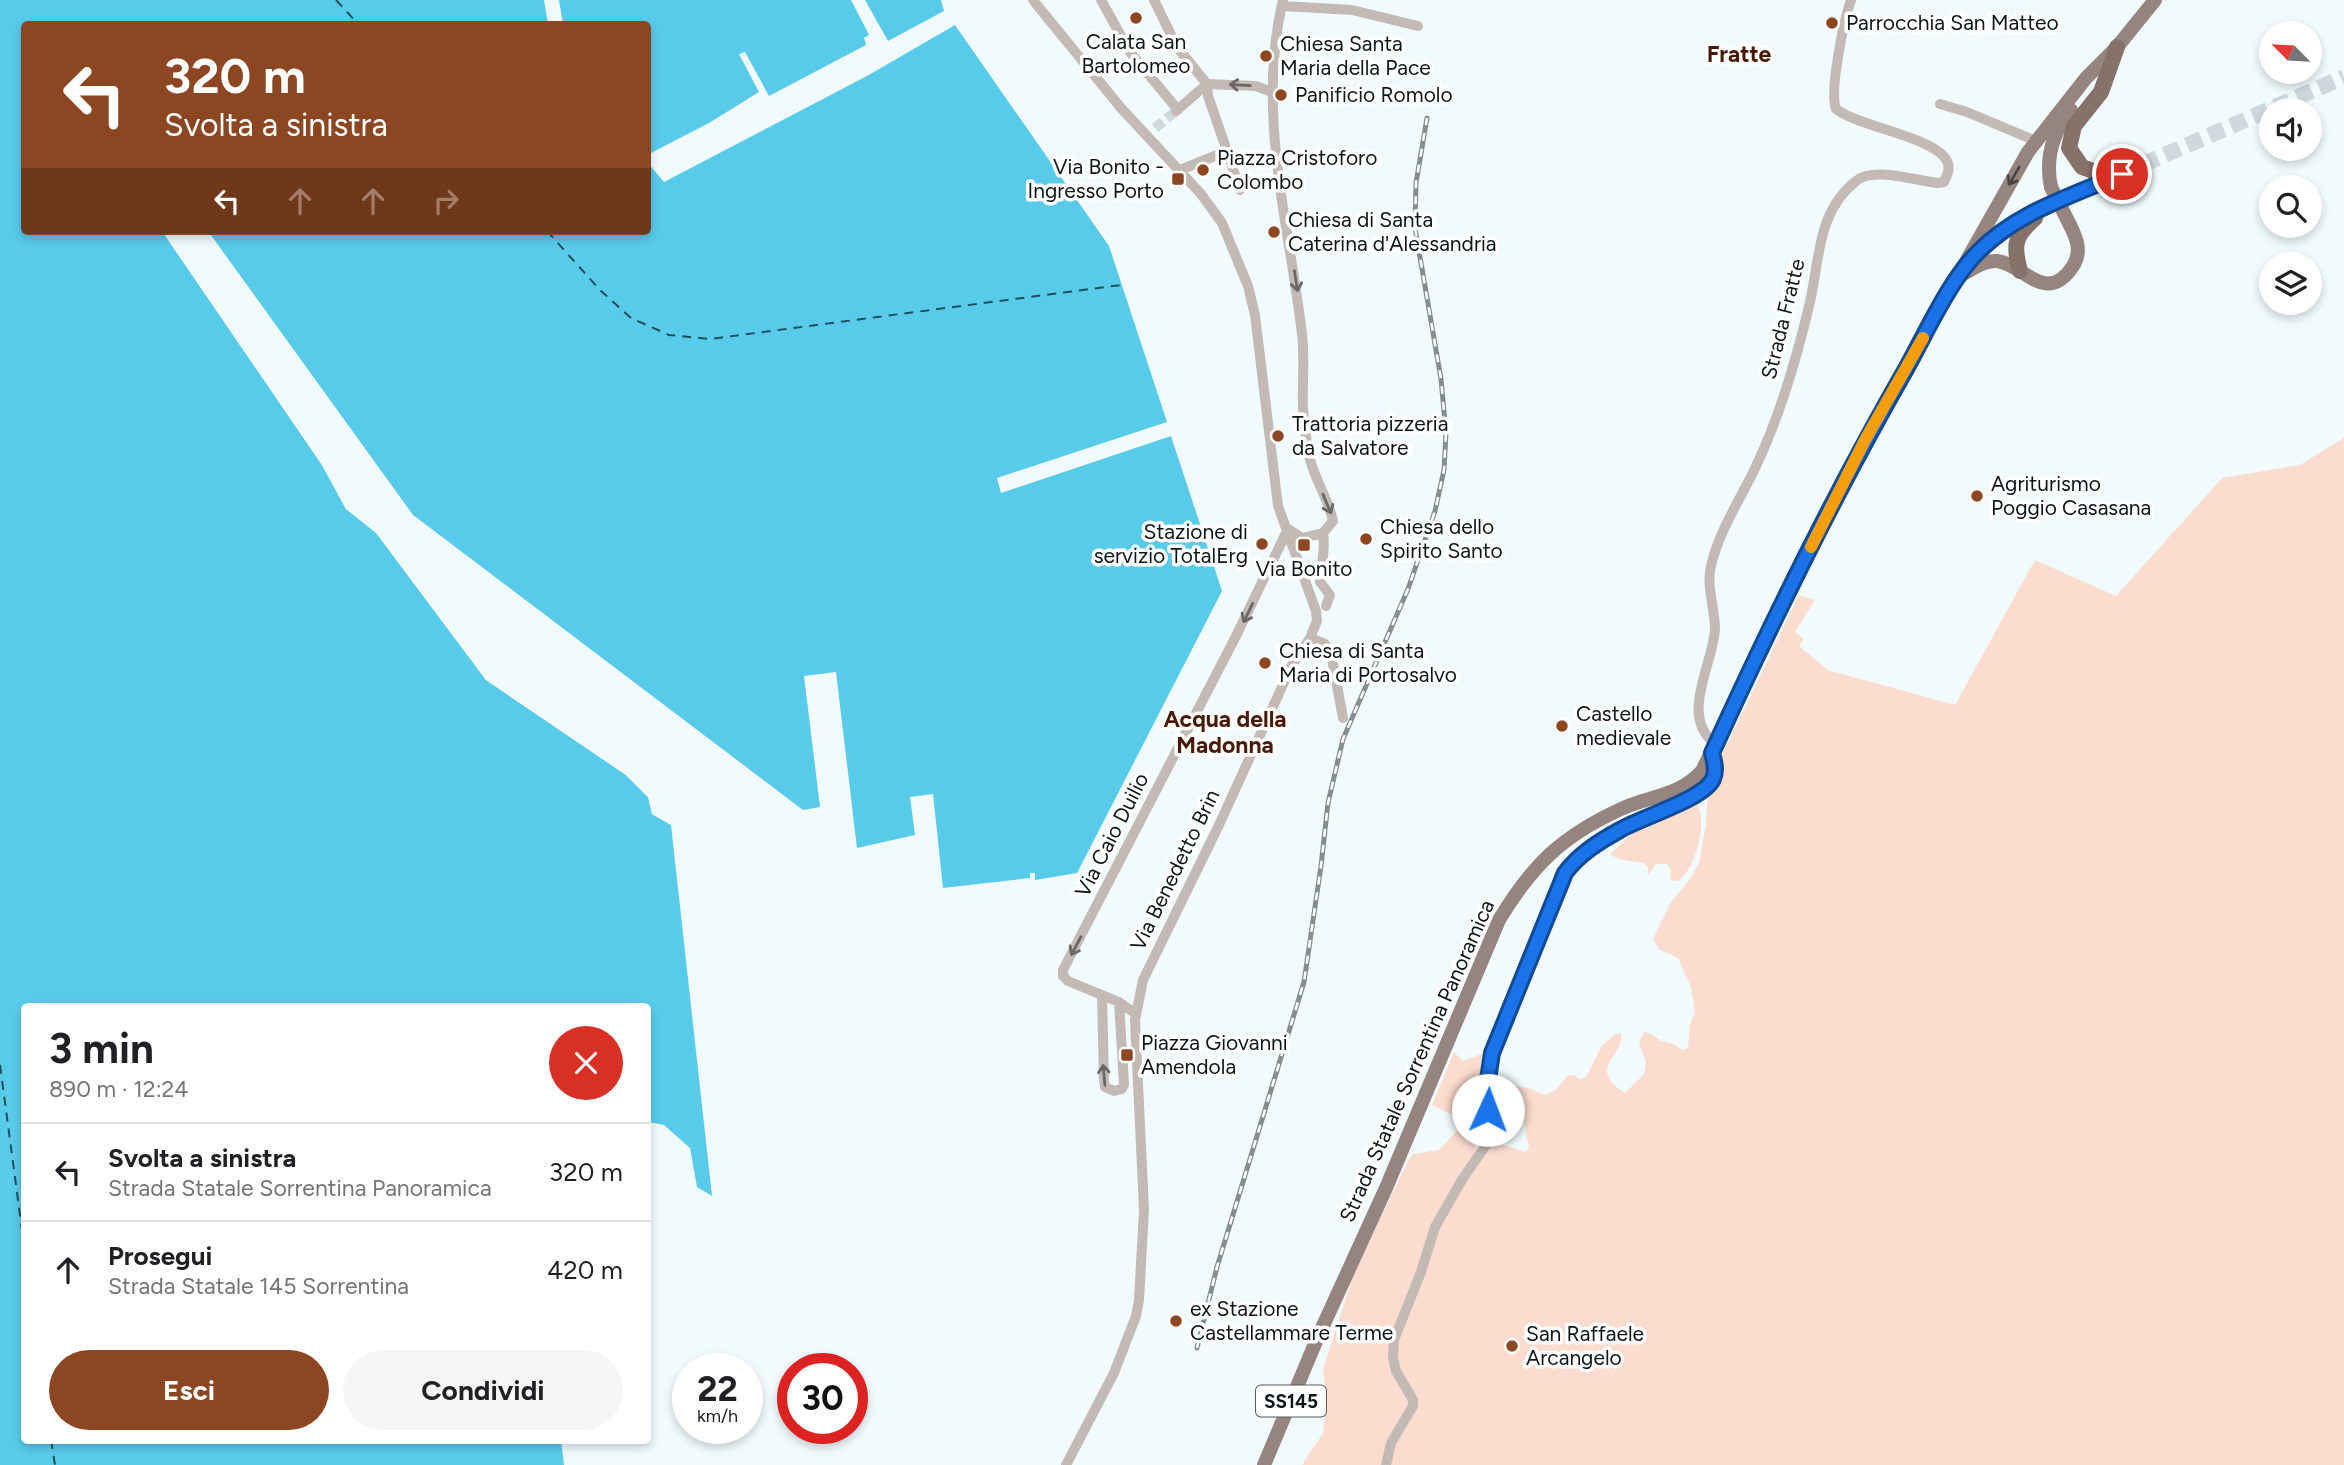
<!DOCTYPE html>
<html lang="it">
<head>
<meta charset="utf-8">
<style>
  body { margin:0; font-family:Figtree,sans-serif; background:#f6f6f6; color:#202124; height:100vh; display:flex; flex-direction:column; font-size:26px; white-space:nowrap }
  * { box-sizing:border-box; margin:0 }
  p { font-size:23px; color:#757577 }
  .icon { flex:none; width:38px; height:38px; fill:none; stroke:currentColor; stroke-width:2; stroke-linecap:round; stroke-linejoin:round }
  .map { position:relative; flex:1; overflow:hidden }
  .side { position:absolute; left:21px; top:1003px; width:630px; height:441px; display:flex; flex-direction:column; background:#fff; border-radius:7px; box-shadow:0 4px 10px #0003 }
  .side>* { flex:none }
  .guide { position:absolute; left:21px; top:21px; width:630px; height:214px; border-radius:7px; box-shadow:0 4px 10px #0003; background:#8c4621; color:#fff; overflow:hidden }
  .needle { width:46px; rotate:294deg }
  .controls { position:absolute; left:2259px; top:21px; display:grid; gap:14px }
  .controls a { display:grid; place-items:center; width:63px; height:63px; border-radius:50%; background:#fff; box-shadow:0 4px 10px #0003; font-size:35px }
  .speed { position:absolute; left:672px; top:1353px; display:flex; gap:14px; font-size:35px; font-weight:700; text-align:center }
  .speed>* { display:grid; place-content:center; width:91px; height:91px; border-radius:50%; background:#fff; box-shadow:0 4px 10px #0003; line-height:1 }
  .speed small { font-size:18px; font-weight:400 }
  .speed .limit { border:10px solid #d22; background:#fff; color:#111 }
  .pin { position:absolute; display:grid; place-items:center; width:60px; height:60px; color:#fff; margin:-30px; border:4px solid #fff; border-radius:50%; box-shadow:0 2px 7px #0007 }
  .me { position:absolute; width:77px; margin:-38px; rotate:2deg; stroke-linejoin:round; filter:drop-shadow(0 0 5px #0008) }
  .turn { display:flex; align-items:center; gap:24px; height:147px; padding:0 28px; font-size:32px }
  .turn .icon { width:91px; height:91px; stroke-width:2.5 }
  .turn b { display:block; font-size:49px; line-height:60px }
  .lanes { display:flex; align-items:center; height:66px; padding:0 28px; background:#0003; justify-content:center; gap:35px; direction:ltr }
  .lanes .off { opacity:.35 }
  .round { display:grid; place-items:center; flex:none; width:74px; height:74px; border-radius:37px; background:#f6f6f6 }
  .overview { display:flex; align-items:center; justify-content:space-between; height:119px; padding:0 28px }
  h1 { font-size:42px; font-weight:700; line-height:52px }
  .action { display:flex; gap:14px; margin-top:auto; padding:14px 28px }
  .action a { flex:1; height:80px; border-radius:42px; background:#8c4621; color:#fff; font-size:28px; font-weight:700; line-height:80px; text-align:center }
  .action a+a { background:#f6f6f6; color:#202124 }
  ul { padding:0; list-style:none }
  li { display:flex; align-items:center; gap:21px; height:98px; padding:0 28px; border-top:2px solid #e0e0e0 }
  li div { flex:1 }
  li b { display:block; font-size:26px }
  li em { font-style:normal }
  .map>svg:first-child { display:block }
  .green { fill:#fbdcce }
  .water { fill:#58cbeb }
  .pier { fill:#f1fbfe }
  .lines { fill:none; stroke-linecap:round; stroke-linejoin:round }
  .ferry { stroke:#1e4f5c; stroke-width:2; stroke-dasharray:9 7; stroke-linecap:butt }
  .minor-tunnel { stroke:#cfd8dc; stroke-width:10; stroke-dasharray:10 5; stroke-linecap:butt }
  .highway-tunnel { stroke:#cfd8dc; stroke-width:16; stroke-dasharray:16 8; stroke-linecap:butt }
  .minor { stroke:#c3bab6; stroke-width:10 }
  .major { stroke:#96857e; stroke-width:14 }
  .highway { stroke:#85726a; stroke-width:16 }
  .rail-casing { stroke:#848d90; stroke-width:5 }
  .rail { stroke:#fff; stroke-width:2.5; stroke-dasharray:8; stroke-linecap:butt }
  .major-bridge { stroke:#96857e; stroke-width:14 }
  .oneway { stroke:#686867 }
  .oneway2 { stroke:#4b4746 }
  .route-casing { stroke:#114b97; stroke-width:18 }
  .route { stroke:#1a73e8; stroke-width:12 }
  .slow { stroke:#f59e0b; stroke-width:12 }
  .poi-dot { fill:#8c4621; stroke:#fff; stroke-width:2.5 }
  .labels { text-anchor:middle; stroke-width:7; stroke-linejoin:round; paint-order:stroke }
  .shield { fill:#fff; stroke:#565b5d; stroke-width:2 }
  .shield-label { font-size:19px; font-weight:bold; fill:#0d1518 }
  .poi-label { font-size:21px; fill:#0d1518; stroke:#fff; text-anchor:start }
  .street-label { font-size:21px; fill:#0d1518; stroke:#fff }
  .neighbourhood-label { font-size:23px; font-weight:bold; fill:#481900; stroke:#fff }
</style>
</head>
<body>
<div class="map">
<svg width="2344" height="1465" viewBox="0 0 2344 1465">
  <rect width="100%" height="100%" fill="#f1fbfe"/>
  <!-- green -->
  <path class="green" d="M 2344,438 L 2344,1465 L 1302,1465 L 1323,1433 L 1327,1401 L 1323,1369 L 1353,1276 L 1387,1204 L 1408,1161 L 1413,1154 L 1439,1150 L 1466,1121 L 1432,1105 L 1454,1052 L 1463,1061 L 1484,1053 L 1482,1106 L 1484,1122 L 1482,1136 L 1474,1146 L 1484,1156 L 1495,1142 L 1525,1152 L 1529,1147 L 1520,1104 L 1508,1099 L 1495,1102 L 1491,1097 L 1492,1082 L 1528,1088 L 1545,1095 L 1556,1090 L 1568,1075 L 1574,1075 L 1580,1079 L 1586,1077 L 1601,1047 L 1615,1034 L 1621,1034 C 1623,1058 1586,1068 1625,1093 L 1644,1074 L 1646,1062 L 1639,1043 L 1644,1032 C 1653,1033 1653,1037 1660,1040 C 1671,1045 1670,1040 1682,1050 L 1688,1048 L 1690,1024 L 1695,1012 L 1691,987 L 1678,958 L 1660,950 L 1653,939 L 1671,902 L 1690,879 L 1699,863 L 1706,824 L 1707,804 L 1724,751 L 1799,595 L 1815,600 L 1795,632 L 1804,639 L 1799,646 L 1828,670 L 1955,705 L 2035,560 L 2116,596 L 2222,478 L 2300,465 Z
    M 1696,800 C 1708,819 1697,868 1678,881 L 1670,880 L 1671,870 L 1667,864 L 1656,864 L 1648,875 L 1648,868 L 1644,863 L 1618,859 L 1610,854 L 1652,816 Z"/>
  <!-- water -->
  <path class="water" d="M 0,0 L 544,0 L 548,24 L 24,24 L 24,231 L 162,231 L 322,465 L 346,509 L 376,532 L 486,680 L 626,775 L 649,798 L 652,814 L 671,825 L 712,1196 L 697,1187 L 690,1148 L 664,1125 L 648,1122 L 648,1006 L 24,1006 L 24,1440 L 561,1440 L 564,1465 L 0,1465 Z
    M 559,0 L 851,0 L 869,35 L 864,38 L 866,45 L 769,96 L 745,52 L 739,54 L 759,92 L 709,123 L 649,154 L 648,151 L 648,24 L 563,24 Z
    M 865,0 L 941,0 L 944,11 L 888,41 Z
    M 955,25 L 1109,246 L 1167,422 L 997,478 L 1001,493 L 1171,436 L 1222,591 L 1077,873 L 1035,880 L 1035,873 L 1030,873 L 1030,878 L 943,888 L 933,794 L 910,797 L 915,835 L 857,848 L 836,672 L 804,676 L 820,807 L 803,810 L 413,515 L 208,231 L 648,231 L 648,163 L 664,182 L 867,76 Z"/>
  <!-- pier -->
  <path class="pier" d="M 162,231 L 167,231 L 246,344 L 325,463 L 348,507 L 379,530 L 489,677 L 628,772 L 651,796 L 655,812 L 670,820 L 671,825 L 652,814 L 648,797 L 626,775 L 486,680 L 376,533 L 346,509 L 322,465 Z"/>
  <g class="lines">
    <!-- ferry -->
    <path class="ferry" d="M 336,0 L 358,24
      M 547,231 L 600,290 L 631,318 L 669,335 L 710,339 L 1121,285
      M 0,1065 L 24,1245
      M 51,1440 L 55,1465"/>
    <!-- minor-tunnel -->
    <path class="minor-tunnel" d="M 1155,128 L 1176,111"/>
    <!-- highway-tunnel -->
    <path class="highway-tunnel" d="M 2121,174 L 2344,77"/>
    <!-- minor -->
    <path class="minor" d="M 1033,0 L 1121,108 L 1201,194 L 1222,223 L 1248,286 L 1255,315 L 1278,506 L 1316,611 L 1317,621 L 1310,638 L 1292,665 L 1219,825 L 1143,980 L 1135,1020 L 1144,1210 L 1139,1300 L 1136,1316 L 1114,1373 L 1066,1465
      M 1101,0 L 1130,52 L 1178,110
      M 1154,0 L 1177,47 L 1207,84
      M 1283,0 C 1256,112 1289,223 1302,334 C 1305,358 1302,384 1303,408 C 1304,422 1306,437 1308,451 C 1312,476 1328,497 1333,521 L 1323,533 L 1302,538 L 1288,529
      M 1282,6 L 1352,10 L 1418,26
      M 1207,84 L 1256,86 L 1272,92
      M 1940,104 L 1967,112 L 2036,141
      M 1176,111 L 1207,84
      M 1227,151 L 1240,190
      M 1180,170 L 1227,151 L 1208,96 L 1207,84
      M 1323,533 C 1326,549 1321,565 1320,582 L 1330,595 L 1326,606
      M 1310,638 L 1325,644 L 1331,653 L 1343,718
      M 1715,744 C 1679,716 1713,665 1715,629 C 1715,609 1706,586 1711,566 C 1719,530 1742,497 1757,464 C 1781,413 1797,357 1810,302 C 1820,258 1817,212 1856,181 C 1874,166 1916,181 1938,183 L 1944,182 C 1947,176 1951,168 1947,161 C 1935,137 1859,127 1836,109 C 1829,91 1844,20 1851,0
      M 1102,995 L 1104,1080 L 1105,1087 L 1114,1091 L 1122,1089 L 1124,1084 L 1119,1002
      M 1136,1014 L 1119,1002 L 1068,981 L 1063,976 L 1063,970 L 1235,638 L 1288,529
      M 1386,1465 L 1391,1443 L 1413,1406 L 1413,1400 L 1396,1371 L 1393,1357 L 1394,1340 L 1421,1272 L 1435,1227 L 1463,1178 L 1489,1141 L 1487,1086 L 1492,1053 L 1565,873 C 1588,843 1626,827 1659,811 C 1677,802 1704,800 1713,779 C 1717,770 1714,761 1711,753"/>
    <!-- major -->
    <path class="major" d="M 2051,187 C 2045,158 2053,132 2071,110
      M 1962,275 C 1972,269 1984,260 1997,261 C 2024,264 2046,307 2073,266 C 2082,252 2077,239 2070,225
      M 1264,1465 L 1317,1339 L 1386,1188 L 1499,920 C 1532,865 1562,836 1621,809 C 1651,795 1678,797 1702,771 L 1865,440 L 2028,152 L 2086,78 L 2117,47 L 2155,0"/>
    <!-- highway -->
    <path class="highway" d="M 2113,178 L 2082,167 L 2069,148 L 2074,126 L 2101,92 L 2117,47
      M 2020,271 C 2013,245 2014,237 2035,218
      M 1958,277 C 2000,219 2059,202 2121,174"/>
    <defs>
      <path id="rail" d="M 1197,1348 L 1217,1267 L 1304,982 L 1321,866 L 1328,803 L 1343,739 L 1408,589 L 1435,511 L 1444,470 L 1446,433 L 1441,379 L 1415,228 L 1416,183 L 1427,118"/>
    </defs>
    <!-- rail casing -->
    <use href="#rail" class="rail-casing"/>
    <!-- rail -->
    <use href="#rail" class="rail"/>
    <!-- major-bridge -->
    <path class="major-bridge" d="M 2051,187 L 2070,225"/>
  </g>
  <!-- one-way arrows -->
  <defs><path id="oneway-shaft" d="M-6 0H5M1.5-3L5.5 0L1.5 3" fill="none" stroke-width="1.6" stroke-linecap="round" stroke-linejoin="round" transform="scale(1.75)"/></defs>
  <g class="oneway">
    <use href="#oneway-shaft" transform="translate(1240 85) rotate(-177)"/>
    <use href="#oneway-shaft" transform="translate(1296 281) rotate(81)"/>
    <use href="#oneway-shaft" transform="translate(1327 504) rotate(67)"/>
    <use href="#oneway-shaft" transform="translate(1248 613) rotate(116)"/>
    <use href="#oneway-shaft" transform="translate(1076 946) rotate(118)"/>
    <use href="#oneway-shaft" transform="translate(1104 1075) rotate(-95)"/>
  </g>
  <use class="oneway2" href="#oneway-shaft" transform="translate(2014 176) rotate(120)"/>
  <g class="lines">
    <defs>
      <path id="route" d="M 1488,1110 L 1487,1086 L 1492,1053 L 1565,873 C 1579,854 1600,841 1620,830 C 1642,817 1704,799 1713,779 C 1717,770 1714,761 1712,753 C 1771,623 1835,493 1906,369 C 1926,333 1949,281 1978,252 C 2017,212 2072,196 2122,174"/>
    </defs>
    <!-- route casing -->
    <use href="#route" class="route-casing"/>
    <!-- route -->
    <use href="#route" class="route"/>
    <!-- slow -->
    <path class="slow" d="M 1811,547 L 1865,440 L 1923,338"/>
  </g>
  <!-- markers -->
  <g class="poi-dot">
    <circle cx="1136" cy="18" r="7"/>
    <circle cx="1832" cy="23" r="7"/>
    <circle cx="1266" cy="56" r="7"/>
    <circle cx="1281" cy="95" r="7"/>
    <circle cx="1203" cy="170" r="7"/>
    <rect x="1171" y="172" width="14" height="14" rx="3.5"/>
    <circle cx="1274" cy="232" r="7"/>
    <circle cx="1278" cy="436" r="7"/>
    <circle cx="1977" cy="496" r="7"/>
    <circle cx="1366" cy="539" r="7"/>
    <circle cx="1262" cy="544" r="7"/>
    <rect x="1297" y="538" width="14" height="14" rx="3.5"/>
    <circle cx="1265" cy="663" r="7"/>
    <circle cx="1562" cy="726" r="7"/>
    <rect x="1120" y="1048" width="14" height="14" rx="3.5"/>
    <circle cx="1176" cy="1321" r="7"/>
    <circle cx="1512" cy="1346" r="7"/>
  </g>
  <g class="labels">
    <!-- shield labels -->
    <rect class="shield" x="1256" y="1385.5" width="70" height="31" rx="5"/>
    <g class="shield-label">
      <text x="1291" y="1408">SS145</text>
    </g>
    <!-- poi labels -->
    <g class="poi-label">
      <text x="1846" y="30">Parrocchia San Matteo</text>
      <text x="1136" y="49" text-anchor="middle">Calata San<tspan x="1136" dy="24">Bartolomeo</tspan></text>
      <text x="1280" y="51">Chiesa Santa<tspan x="1280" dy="24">Maria della Pace</tspan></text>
      <text x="1295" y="102">Panificio Romolo</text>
      <text x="1217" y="165">Piazza Cristoforo<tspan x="1217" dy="24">Colombo</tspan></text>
      <text x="1164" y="174" text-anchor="end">Via Bonito -<tspan x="1164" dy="24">Ingresso Porto</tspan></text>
      <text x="1288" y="227">Chiesa di Santa<tspan x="1288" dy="24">Caterina d'Alessandria</tspan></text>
      <text x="1292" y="431">Trattoria pizzeria<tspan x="1292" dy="24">da Salvatore</tspan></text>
      <text x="1991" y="491">Agriturismo<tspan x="1991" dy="24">Poggio Casasana</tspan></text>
      <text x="1380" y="534">Chiesa dello<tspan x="1380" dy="24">Spirito Santo</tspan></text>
      <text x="1248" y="539" text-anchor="end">Stazione di<tspan x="1248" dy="24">servizio TotalErg</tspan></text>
      <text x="1304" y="576" text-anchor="middle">Via Bonito</text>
      <text x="1279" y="658">Chiesa di Santa<tspan x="1279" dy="24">Maria di Portosalvo</tspan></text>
      <text x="1576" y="721">Castello<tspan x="1576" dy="24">medievale</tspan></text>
      <text x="1141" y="1050">Piazza Giovanni<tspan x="1141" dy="24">Amendola</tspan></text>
      <text x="1190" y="1316">ex Stazione<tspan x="1190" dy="24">Castellammare Terme</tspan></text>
      <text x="1526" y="1341">San Raffaele<tspan x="1526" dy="24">Arcangelo</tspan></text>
    </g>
    <!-- street labels -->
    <g class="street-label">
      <text transform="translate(1783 319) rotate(-76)" y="7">Strada Fratte</text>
      <text transform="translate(1112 835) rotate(-63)" y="7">Via Caio Duilio</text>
      <text transform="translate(1175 870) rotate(-64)" y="7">Via Benedetto Brin</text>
      <text transform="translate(1417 1061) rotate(-66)" y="7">Strada Statale Sorrentina Panoramica</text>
    </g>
    <!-- neighbourhood labels -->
    <g class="neighbourhood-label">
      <text x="1739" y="62">Fratte</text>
      <text x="1225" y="727">Acqua della<tspan x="1225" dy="26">Madonna</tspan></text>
    </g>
  </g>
</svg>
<div class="controls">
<a><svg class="needle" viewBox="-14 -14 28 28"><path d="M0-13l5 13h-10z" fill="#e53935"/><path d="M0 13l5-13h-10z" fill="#757577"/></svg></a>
<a><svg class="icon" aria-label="sound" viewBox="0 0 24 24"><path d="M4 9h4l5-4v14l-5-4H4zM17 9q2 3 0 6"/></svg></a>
<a><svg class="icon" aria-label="search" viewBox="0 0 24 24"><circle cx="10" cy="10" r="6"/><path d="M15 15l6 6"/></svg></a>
<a><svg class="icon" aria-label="layers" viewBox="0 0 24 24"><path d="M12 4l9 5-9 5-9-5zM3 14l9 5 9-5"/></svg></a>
</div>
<div class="speed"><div>22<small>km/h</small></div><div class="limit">30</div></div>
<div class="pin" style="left:2122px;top:174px;background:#d93025"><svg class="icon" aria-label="arrive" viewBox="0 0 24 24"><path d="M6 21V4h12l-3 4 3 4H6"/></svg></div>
<svg class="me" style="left:1488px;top:1110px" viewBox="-20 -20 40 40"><circle r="19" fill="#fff"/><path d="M0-13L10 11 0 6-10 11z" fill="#1a73e8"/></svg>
<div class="guide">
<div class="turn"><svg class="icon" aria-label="left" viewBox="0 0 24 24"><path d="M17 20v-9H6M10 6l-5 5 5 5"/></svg><div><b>320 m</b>Svolta a sinistra</div></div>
<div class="lanes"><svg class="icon" aria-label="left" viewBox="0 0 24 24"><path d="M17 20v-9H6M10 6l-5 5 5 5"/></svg><svg class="icon off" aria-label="ahead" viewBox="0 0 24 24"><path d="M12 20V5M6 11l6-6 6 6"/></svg><svg class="icon off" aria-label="ahead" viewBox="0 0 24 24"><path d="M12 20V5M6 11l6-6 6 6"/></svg><svg class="icon off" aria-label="right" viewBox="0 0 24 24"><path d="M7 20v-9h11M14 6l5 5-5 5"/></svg></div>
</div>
<section class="side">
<div class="overview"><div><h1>3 min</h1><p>890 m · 12:24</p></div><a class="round" style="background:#d93025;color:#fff"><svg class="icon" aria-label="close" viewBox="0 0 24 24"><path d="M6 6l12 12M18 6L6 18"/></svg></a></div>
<ul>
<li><svg class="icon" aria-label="left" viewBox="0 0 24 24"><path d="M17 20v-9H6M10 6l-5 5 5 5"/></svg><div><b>Svolta a sinistra</b><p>Strada Statale Sorrentina Panoramica</p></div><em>320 m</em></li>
<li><svg class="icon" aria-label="ahead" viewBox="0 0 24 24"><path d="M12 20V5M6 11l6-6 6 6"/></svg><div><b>Prosegui</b><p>Strada Statale 145 Sorrentina</p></div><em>420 m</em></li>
</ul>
<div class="action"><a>Esci</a><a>Condividi</a></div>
</section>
</div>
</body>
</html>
